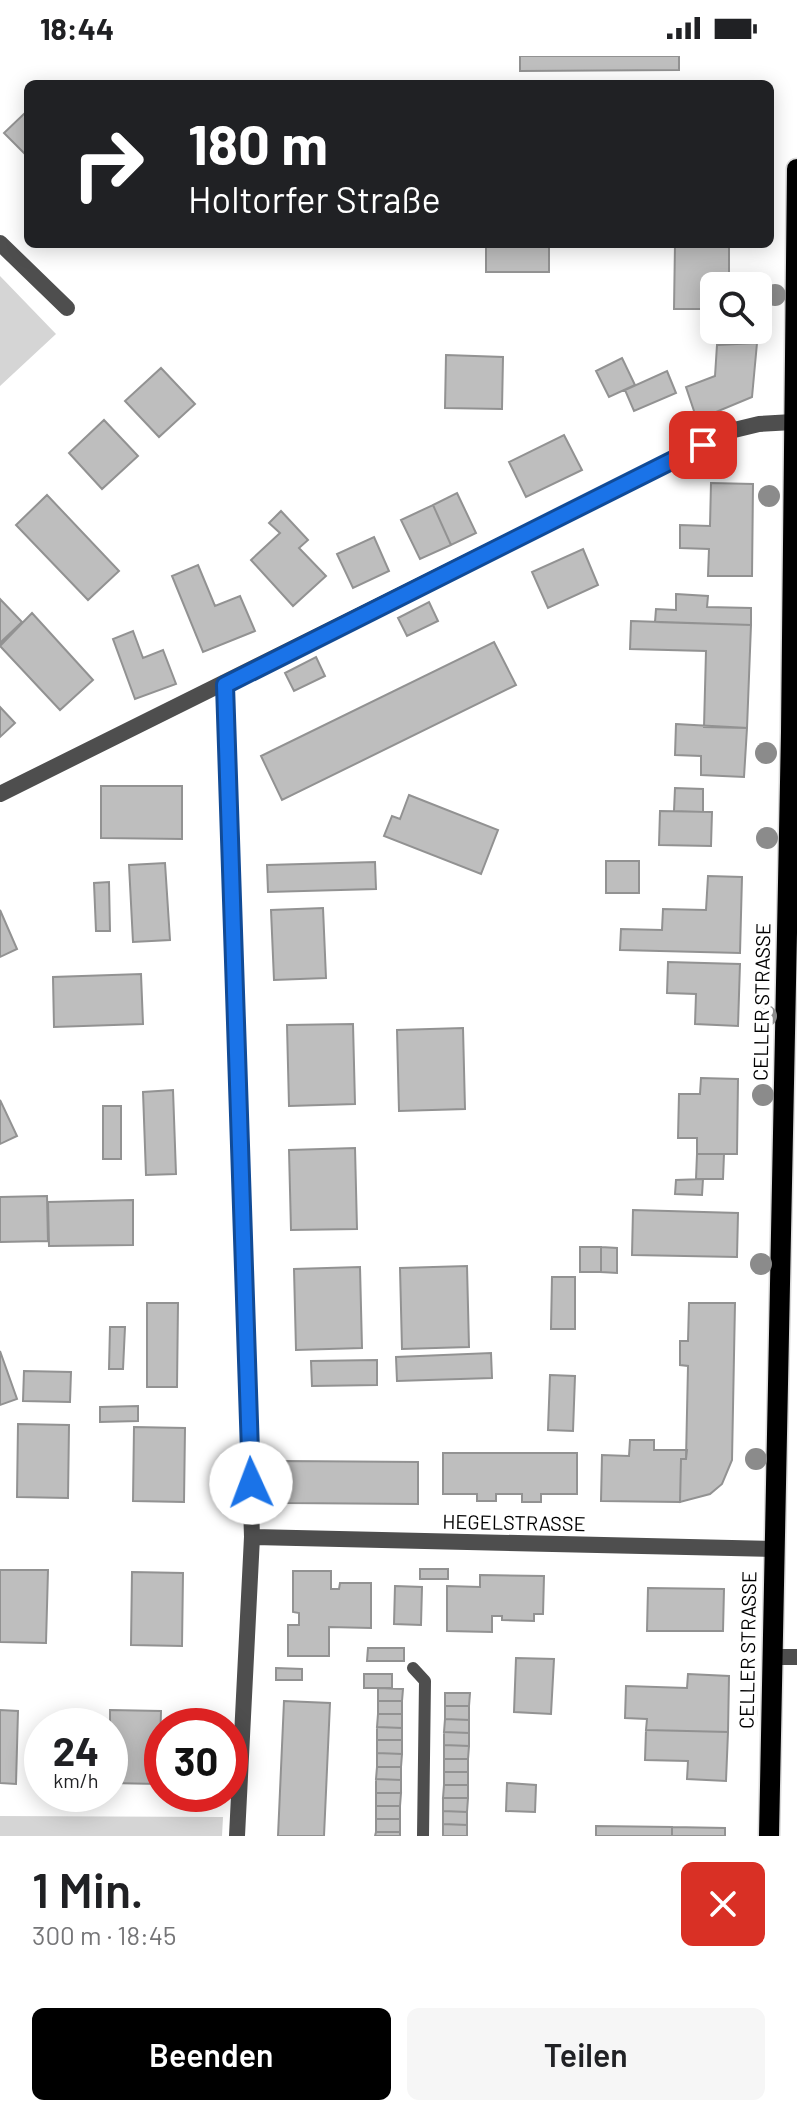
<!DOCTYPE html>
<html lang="de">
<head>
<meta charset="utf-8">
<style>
  body { margin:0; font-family:Barlow,sans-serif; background:#f6f6f6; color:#202124; height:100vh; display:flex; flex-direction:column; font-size:30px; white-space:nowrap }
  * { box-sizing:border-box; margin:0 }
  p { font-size:26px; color:#757577 }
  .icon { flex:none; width:44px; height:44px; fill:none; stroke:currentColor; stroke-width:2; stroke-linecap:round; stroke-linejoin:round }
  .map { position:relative; height:1780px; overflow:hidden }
  .side { display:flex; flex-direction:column; background:#fff; flex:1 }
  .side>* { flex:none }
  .banner { position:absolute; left:24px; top:24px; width:750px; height:168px; border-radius:12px; box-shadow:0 4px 20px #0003; background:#202124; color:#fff; overflow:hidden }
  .tools { position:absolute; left:700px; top:216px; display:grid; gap:16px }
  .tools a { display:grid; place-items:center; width:72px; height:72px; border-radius:12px; background:#fff; box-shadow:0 4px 20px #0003; font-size:40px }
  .speed { position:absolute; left:24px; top:1652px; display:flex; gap:16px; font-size:40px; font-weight:700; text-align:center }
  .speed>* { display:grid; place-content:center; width:104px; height:104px; border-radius:50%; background:#fff; box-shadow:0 4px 20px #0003; line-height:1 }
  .speed small { font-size:20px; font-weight:400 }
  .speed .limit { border:12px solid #d22; background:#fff; color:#111 }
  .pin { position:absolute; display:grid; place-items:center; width:68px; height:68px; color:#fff; margin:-34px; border-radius:16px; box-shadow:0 4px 12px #0006 }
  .me { position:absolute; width:88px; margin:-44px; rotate:358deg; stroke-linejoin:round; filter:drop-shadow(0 0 6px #0008) }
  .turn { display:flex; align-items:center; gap:28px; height:168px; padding:0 32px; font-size:36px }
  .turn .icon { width:104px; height:104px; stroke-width:2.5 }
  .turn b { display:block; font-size:56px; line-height:68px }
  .round { display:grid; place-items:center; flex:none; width:84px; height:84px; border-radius:12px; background:#f6f6f6 }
  .overview { display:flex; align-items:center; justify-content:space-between; height:136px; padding:0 32px }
  h1 { font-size:48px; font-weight:600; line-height:60px }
  .action { display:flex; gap:16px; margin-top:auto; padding:16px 32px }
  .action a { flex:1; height:92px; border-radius:12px; background:#000; color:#fff; font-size:32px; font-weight:600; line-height:92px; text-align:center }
  .action a+a { background:#f6f6f6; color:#202124 }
  .status { display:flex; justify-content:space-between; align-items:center; height:56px; padding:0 40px; background:#fff; direction:ltr }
  .status svg { height:22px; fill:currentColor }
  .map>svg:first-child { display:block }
  .green { fill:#d5d5d5 }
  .building { fill:#bebebe; stroke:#929292; stroke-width:2 }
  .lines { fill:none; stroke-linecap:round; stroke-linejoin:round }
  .primary-casing { stroke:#dbdbdb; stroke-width:23 }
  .service { stroke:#4e4e4e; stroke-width:12 }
  .minor { stroke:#4e4e4e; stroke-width:16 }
  .primary { stroke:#000; stroke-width:20 }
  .tree { fill:#8b8b8b }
  .route-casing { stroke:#114b97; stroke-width:20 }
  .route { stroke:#1a73e8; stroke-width:14 }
  .labels { text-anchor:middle; stroke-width:8; stroke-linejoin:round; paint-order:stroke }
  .street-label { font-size:20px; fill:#000; stroke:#fff }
</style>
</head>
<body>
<div class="status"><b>18:44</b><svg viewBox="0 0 49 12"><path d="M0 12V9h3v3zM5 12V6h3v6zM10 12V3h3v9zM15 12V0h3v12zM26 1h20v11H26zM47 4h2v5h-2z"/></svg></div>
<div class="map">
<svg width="797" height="1780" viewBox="0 0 797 1780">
  <rect width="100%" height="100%" fill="#fff"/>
  <!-- green -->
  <path class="green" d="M 0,220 L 56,278 L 0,330 Z
    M 0,1760 L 223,1761 L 222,1780 L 0,1780 Z"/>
  <!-- building -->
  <path class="building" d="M 520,0 L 679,0 L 679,14 L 520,15 Z
    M 28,54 L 28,101 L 4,77 Z
    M 486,188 L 549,188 L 549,216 L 486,216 Z
    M 675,188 L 729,188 L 729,230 L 714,230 L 714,253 L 674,253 Z
    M 757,287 L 752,341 L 697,364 L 686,331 L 715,320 L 717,289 Z
    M 446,299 L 503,301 L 502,353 L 445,352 Z
    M 622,302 L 635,329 L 609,341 L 596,315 Z
    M 161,312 L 195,348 L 159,381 L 125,345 Z
    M 667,315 L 676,337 L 634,355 L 625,334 Z
    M 104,364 L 138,400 L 102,433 L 69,397 Z
    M 564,379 L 582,414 L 526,441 L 509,406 Z
    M 711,427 L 753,428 L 752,520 L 708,520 L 709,493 L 680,492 L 680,469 L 710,470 Z
    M 457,437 L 476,477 L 451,489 L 433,449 Z
    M 47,439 L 119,515 L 88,544 L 16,469 Z
    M 433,449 L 451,489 L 420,503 L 401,464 Z
    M 281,455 L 308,484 L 299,492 L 326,520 L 293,550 L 251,504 L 280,477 L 269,467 Z
    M 374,481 L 389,515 L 353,532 L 337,498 Z
    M 583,493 L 598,529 L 548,552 L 532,516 Z
    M 198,509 L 215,550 L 240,540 L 255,575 L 203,596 L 172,520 Z
    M 676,538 L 708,540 L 707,551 L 751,552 L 751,569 L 655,566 L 656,553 L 676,554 Z
    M 0,543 L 22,566 L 0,587 Z
    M 429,546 L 438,565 L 407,580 L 398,562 Z
    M 32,557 L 93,624 L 60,654 L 0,590 Z
    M 631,565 L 751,569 L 747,672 L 704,671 L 706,595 L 630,593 Z
    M 133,575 L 143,602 L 163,594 L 176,628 L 135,643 L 113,583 Z
    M 494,586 L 516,629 L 282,744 L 261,700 Z
    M 316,601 L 325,620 L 294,635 L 285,617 Z
    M 0,651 L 15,667 L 0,681 Z
    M 676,668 L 747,672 L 744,721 L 701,719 L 701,700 L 675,699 Z
    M 101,730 L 182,730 L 182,783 L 101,782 Z
    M 675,732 L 703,733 L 703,756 L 674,755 Z
    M 409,739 L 498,774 L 481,818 L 384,780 L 392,760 L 400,763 Z
    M 660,755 L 712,756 L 711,790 L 659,789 Z
    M 606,805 L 639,805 L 639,837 L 606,837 Z
    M 375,806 L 376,833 L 268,836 L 267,809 Z
    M 165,807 L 170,884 L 133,886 L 129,809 Z
    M 708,820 L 742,821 L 740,897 L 620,894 L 621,873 L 662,874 L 663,853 L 706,854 Z
    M 109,826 L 110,875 L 96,875 L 94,827 Z
    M 323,852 L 326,922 L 274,924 L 271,854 Z
    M 0,854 L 17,893 L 0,901 Z
    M 668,906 L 740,908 L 738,970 L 695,968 L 696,938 L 667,937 Z
    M 141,918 L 143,968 L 54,971 L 53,921 Z
    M 353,968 L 355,1048 L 289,1050 L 287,969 Z
    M 463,972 L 465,1053 L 399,1055 L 397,974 Z
    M 701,1022 L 738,1023 L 737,1098 L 697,1098 L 697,1082 L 678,1082 L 679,1038 L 700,1038 Z
    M 173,1034 L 176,1118 L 146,1119 L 143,1036 Z
    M 0,1044 L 17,1080 L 0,1088 Z
    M 103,1050 L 121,1050 L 121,1103 L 103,1103 Z
    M 355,1092 L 357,1173 L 291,1174 L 289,1094 Z
    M 697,1098 L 724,1098 L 723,1123 L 696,1123 Z
    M 703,1123 L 702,1139 L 675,1138 L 676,1124 Z
    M 47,1140 L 48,1185 L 0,1186 L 0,1141 Z
    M 133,1144 L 133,1189 L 49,1190 L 48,1146 Z
    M 633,1154 L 738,1157 L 737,1201 L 632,1199 Z
    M 580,1191 L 601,1191 L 601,1216 L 580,1216 Z
    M 601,1191 L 617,1192 L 617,1217 L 601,1216 Z
    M 467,1210 L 469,1291 L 402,1293 L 400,1212 Z
    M 360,1211 L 362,1292 L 296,1294 L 294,1213 Z
    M 552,1221 L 575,1221 L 575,1273 L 551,1273 Z
    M 147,1247 L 178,1247 L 177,1331 L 147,1331 Z
    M 689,1247 L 735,1247 L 732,1404 L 722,1428 L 710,1438 L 680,1446 L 681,1403 L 686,1403 L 688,1310 L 680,1309 L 680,1285 L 688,1285 Z
    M 110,1271 L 125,1271 L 123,1313 L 109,1313 Z
    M 0,1295 L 17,1343 L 0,1349 Z
    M 491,1297 L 492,1322 L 397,1325 L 396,1301 Z
    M 377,1304 L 377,1329 L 312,1330 L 311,1305 Z
    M 24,1315 L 71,1316 L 70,1346 L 23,1345 Z
    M 550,1319 L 575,1320 L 573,1375 L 548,1374 Z
    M 138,1350 L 138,1365 L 100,1366 L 100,1351 Z
    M 18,1368 L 69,1369 L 68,1442 L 17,1441 Z
    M 134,1371 L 185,1372 L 184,1446 L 133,1445 Z
    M 630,1384 L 654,1384 L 654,1394 L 687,1394 L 686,1403 L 681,1403 L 680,1446 L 601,1445 L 602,1399 L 629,1400 Z
    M 443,1397 L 577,1397 L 577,1438 L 541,1438 L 541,1446 L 522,1446 L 522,1438 L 496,1438 L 496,1445 L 477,1445 L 477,1438 L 443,1438 Z
    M 285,1405 L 418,1406 L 418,1448 L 284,1447 Z
    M 420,1513 L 448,1513 L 448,1523 L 420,1523 Z
    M 0,1514 L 48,1514 L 46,1587 L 0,1586 Z
    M 293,1515 L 331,1515 L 331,1533 L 339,1533 L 340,1527 L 371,1527 L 371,1572 L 329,1571 L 329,1600 L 288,1600 L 288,1569 L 299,1569 L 299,1557 L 293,1556 Z
    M 132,1516 L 183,1517 L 182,1590 L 131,1589 Z
    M 480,1519 L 544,1520 L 543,1558 L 534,1558 L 534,1565 L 502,1564 L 502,1560 L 492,1560 L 492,1576 L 447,1575 L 447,1530 L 480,1531 Z
    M 395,1530 L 422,1531 L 421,1569 L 394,1568 Z
    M 648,1532 L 724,1533 L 723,1575 L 647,1575 Z
    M 368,1592 L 404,1592 L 404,1605 L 367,1605 Z
    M 516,1602 L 554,1603 L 551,1658 L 514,1656 Z
    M 276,1612 L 302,1613 L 302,1624 L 276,1624 Z
    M 364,1618 L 392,1618 L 392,1632 L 364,1632 Z
    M 688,1618 L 729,1620 L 728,1676 L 646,1674 L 647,1663 L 625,1662 L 626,1630 L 687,1632 Z
    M 378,1632 L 403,1633 L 402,1645 L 378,1645 Z
    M 445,1637 L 470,1637 L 469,1650 L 445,1650 Z
    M 284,1645 L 330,1647 L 324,1780 L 278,1780 Z
    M 378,1645 L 402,1645 L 402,1658 L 378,1658 Z
    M 445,1650 L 469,1650 L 469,1664 L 445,1663 Z
    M 0,1654 L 18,1655 L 16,1728 L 0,1727 Z
    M 110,1654 L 161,1655 L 159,1728 L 110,1727 Z
    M 378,1658 L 402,1658 L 402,1672 L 377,1671 Z
    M 445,1663 L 469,1664 L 469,1677 L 444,1676 Z
    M 377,1671 L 402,1672 L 402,1684 L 377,1684 Z
    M 646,1674 L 728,1676 L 726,1725 L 687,1723 L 688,1705 L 645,1704 Z
    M 444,1676 L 469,1677 L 469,1690 L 444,1689 Z
    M 377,1684 L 402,1684 L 402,1698 L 377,1697 Z
    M 444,1689 L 469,1690 L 468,1703 L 444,1703 Z
    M 377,1697 L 402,1698 L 401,1711 L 377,1711 Z
    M 444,1703 L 468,1703 L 468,1716 L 444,1716 Z
    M 377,1711 L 401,1711 L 401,1724 L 376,1723 Z
    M 444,1716 L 468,1716 L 468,1729 L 444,1729 Z
    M 376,1723 L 401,1724 L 401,1737 L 376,1737 Z
    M 507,1727 L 536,1729 L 535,1756 L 506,1755 Z
    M 444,1729 L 468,1729 L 468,1742 L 443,1742 Z
    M 376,1737 L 401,1737 L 400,1750 L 376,1750 Z
    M 443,1742 L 468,1742 L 467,1756 L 443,1755 Z
    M 376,1750 L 400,1750 L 400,1763 L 376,1763 Z
    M 443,1755 L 467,1756 L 467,1769 L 443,1768 Z
    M 376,1763 L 400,1763 L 400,1776 L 376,1776 Z
    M 443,1768 L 467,1769 L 467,1780 L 443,1780 Z
    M 596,1770 L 672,1771 L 672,1780 L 596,1780 Z
    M 672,1771 L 725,1772 L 725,1780 L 672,1780 Z
    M 376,1776 L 400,1776 L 400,1780 L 375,1780 Z"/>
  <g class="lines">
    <defs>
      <path id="primary" d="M 769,1780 L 791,676 L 797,113"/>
    </defs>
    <!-- primary casing -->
    <use href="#primary" class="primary-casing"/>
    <!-- service -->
    <path class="service" d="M 413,1612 L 425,1625 L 423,1780"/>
    <!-- minor -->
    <path class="minor" d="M 0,187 L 67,252
      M 225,629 L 252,1481 L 237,1780
      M 0,738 L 730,375 L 759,368 L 793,366
      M 252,1481 L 775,1493
      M 772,1601 L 797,1601"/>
    <!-- primary -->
    <use href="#primary" class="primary"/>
  </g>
  <!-- trees -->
  <g class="tree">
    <circle cx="775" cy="239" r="11"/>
    <circle cx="769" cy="440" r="11"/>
    <circle cx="766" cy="697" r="11"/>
    <circle cx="767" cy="782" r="11"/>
    <circle cx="766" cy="960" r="11"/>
    <circle cx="763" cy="1039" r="11"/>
    <circle cx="761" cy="1208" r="11"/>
    <circle cx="756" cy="1403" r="11"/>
    <circle cx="747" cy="1656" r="11"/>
  </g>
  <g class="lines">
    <defs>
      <path id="route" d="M 251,1427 L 225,629 L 703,389"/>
    </defs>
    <!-- route casing -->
    <use href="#route" class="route-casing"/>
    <!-- route -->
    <use href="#route" class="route"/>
  </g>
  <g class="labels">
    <!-- street labels -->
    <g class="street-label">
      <text transform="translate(762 946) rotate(-89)" y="7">CELLER STRASSE</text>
      <text transform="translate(514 1467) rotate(1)" y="7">HEGELSTRASSE</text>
      <text transform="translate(748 1594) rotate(-89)" y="7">CELLER STRASSE</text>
    </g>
  </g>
</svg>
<div class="tools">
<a><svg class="icon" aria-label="search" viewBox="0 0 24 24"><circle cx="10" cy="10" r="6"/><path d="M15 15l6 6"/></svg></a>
</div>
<div class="speed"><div>24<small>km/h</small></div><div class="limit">30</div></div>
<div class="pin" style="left:703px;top:389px;background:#d93025"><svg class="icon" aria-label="arrive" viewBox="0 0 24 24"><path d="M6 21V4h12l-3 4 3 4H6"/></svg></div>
<svg class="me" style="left:251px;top:1427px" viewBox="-20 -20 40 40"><circle r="19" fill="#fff"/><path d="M0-13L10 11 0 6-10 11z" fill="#1a73e8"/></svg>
<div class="banner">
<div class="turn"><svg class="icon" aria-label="right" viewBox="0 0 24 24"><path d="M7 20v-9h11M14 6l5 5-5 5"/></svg><div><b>180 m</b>Holtorfer Straße</div></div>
</div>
</div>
<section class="side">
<div class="overview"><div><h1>1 Min.</h1><p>300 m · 18:45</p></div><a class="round" style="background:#d93025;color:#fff"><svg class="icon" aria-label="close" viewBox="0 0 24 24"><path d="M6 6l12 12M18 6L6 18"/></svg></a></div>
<div class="action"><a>Beenden</a><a>Teilen</a></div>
</section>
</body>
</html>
